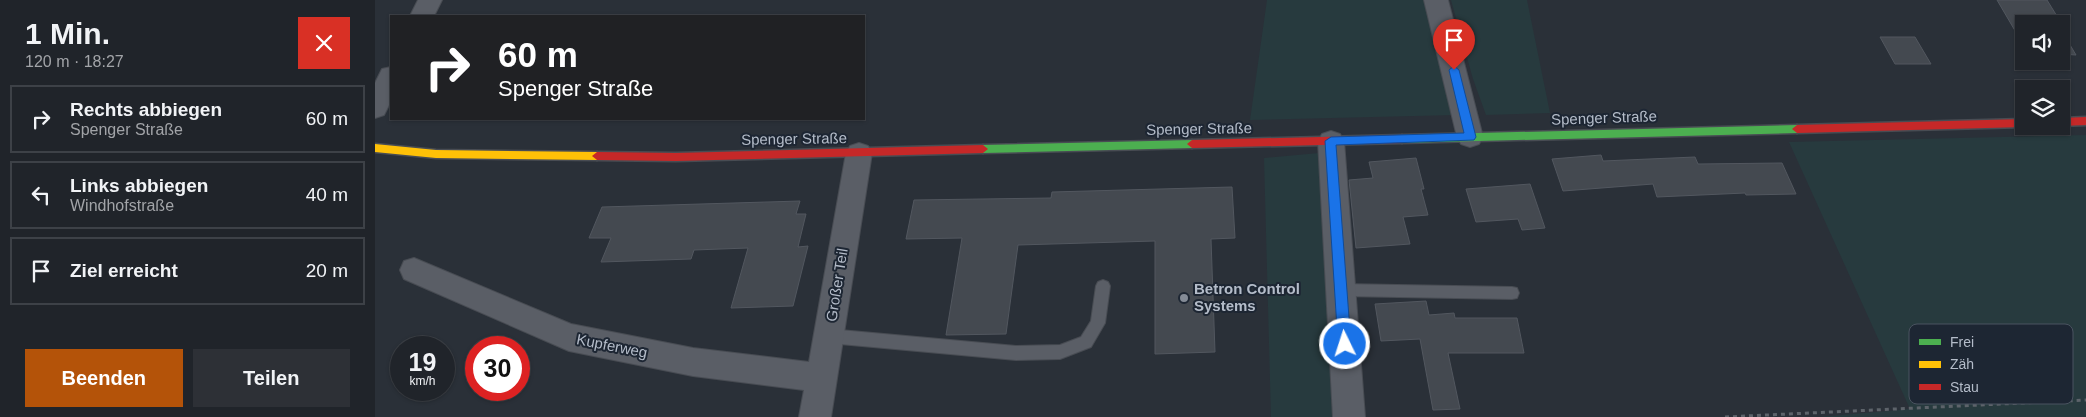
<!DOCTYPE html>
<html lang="de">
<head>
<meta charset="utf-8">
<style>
  body { margin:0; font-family:Helvetica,sans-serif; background:#2d3036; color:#f1f3f6; height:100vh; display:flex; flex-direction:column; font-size:19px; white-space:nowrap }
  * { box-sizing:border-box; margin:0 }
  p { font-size:16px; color:#a2a4a8 }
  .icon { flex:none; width:28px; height:28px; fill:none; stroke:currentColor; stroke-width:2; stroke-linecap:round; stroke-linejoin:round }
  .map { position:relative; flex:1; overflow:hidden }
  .drawer { display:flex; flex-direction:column; background:#20242a; width:375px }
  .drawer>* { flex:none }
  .top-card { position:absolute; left:15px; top:15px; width:475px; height:105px; border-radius:0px; box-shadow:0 1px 4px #0004,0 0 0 1px #3d4147; background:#202124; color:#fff; overflow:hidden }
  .fabs { position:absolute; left:1640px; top:15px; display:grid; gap:10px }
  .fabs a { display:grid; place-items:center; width:55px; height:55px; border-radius:0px; background:#20242a; box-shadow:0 1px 4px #0004,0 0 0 1px #3d4147; font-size:25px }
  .speed { position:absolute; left:15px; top:336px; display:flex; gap:10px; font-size:25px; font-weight:700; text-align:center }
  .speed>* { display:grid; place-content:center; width:65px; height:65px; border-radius:50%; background:#20242a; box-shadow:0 1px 4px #0004,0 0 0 1px #3d4147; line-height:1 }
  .speed small { font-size:12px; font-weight:400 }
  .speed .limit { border:8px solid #d22; background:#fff; color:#111 }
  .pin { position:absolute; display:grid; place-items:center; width:42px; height:42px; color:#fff; margin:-51px -21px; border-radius:50% 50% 50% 0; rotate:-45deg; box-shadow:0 0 5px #0007 }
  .pin .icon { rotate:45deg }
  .me { position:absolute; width:55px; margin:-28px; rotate:356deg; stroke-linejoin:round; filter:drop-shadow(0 0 4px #0008) }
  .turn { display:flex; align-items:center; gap:18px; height:105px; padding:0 25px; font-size:22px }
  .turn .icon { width:65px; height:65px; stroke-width:2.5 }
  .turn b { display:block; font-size:35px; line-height:42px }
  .round { display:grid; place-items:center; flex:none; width:52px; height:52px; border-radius:0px; background:#2d3036 }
  .summary { display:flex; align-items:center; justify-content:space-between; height:85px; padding:0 25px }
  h1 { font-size:30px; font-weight:800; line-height:38px }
  .action { display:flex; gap:10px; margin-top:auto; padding:10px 25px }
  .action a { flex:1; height:58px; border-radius:0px; background:#b45309; color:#fff; font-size:20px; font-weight:800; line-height:58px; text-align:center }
  .action a+a { background:#2d3036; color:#f1f3f6 }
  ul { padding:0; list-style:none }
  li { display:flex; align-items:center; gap:15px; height:68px; margin:0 10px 8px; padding:0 15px; border:2px solid #3d4147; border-radius:0px }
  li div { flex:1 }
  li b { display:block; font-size:19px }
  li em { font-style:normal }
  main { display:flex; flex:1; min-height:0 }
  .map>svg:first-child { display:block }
  .green { fill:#273a3e }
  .building { fill:#444950; stroke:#52575f }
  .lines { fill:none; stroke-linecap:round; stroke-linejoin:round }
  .lane-casing { stroke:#484c53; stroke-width:2 }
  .street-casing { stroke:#484c53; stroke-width:2 }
  .fast-casing { stroke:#484c53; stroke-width:3 }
  .slow-casing { stroke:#484c53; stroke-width:3 }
  .jam-casing { stroke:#484c53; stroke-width:3 }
  .path { stroke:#5d636a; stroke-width:3; stroke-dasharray:4 4; stroke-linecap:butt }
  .lane { fill:#5a5e66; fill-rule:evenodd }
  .street { fill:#5a5e66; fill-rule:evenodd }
  .fast { fill:#4caf50; fill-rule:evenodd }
  .slow { fill:#ffc107; fill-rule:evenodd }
  .jam { fill:#c62828; fill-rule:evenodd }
  .route { fill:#1a73e8; stroke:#114b97 }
  .poi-dot { fill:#848b96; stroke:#1d2633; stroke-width:2 }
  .labels { text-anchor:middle; stroke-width:4; stroke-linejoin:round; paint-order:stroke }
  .street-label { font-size:15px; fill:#b4bcc9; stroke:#1d2633 }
  .poi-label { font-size:15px; font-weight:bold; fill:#b4bcc9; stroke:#1d2633; text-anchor:start }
  .key { fill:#1d2633; stroke:#4a5360; stroke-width:1 }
  .key-label { font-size:14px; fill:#b4bcc9 }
</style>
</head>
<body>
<main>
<section class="drawer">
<div class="summary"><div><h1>1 Min.</h1><p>120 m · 18:27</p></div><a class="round" style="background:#d93025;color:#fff"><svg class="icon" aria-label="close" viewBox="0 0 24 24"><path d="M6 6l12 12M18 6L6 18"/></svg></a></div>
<ul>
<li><svg class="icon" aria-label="right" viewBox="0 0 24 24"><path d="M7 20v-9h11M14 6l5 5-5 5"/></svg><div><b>Rechts abbiegen</b><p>Spenger Straße</p></div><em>60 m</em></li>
<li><svg class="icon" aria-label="left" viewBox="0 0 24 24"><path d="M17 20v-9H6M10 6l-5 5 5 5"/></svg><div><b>Links abbiegen</b><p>Windhofstraße</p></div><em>40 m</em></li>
<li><svg class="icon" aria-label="arrive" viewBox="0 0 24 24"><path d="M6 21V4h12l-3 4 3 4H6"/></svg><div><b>Ziel erreicht</b></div><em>20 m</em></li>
</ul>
<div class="action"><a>Beenden</a><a>Teilen</a></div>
</section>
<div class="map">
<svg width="1711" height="417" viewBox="0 0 1711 417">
  <rect width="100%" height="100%" fill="#2a3038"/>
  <!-- green -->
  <path class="green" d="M 892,0 L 1054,0 L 1081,115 L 875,120 Z
    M 1076,0 L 1152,0 L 1175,113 L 1111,115 L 1098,79 Z
    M 1711,135 L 1711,417 L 1444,417 L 1535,409 L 1414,142 Z
    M 955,152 L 965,417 L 896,417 L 889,158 Z"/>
  <!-- building -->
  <path class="building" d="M 1622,0 L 1672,0 L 1693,34 L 1688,33 L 1701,55 L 1686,54 L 1686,24 L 1649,24 L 1649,46 Z
    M 1505,37 L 1540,37 L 1556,64 L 1520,64 Z
    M 1226,155 L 1228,161 L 1320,157 L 1323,164 L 1407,163 L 1421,194 L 1371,195 L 1370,193 L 1282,197 L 1278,184 L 1188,191 L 1177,159 Z
    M 1041,158 L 1049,189 L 1046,189 L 1053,215 L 1028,217 L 1035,244 L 981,248 L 974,180 L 998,178 L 994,162 Z
    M 1155,184 L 1170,228 L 1147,230 L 1143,219 L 1101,222 L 1091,189 Z
    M 857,187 L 860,238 L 836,239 L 840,352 L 780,354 L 780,241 L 643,245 L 631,334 L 571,335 L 587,238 L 531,239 L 539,200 L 676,198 L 677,192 Z
    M 425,201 L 421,214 L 431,214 L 423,247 L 433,246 L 418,306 L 356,308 L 373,248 L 319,250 L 316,259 L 226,262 L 236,238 L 214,238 L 227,207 Z
    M 1051,301 L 1054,315 L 1079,313 L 1080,318 L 1142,318 L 1149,353 L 1073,353 L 1085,409 L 1058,410 L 1045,339 L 1006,341 L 1000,304 Z"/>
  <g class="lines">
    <defs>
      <path id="lane" d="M 728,280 L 733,282 L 735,286 L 730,323 L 716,347 L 685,359 L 641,360 L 454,343 L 449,341 L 446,336 L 449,331 L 454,329 L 641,346 L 685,345 L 706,337 L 716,321 L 721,286 L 723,282 Z
        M 966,284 L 1137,287 L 1142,288 L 1144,293 L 1142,298 L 1137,299 L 966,296 L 961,295 L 959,290 L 961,285 Z"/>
      <path id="street" d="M 43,0 L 67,0 L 59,16 L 35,16 Z
        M 1049,0 L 1073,0 L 1108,137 L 1104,144 L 1095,147 L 1086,144 L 1082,137 Z
        M 16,67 L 16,101 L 9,115 L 0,118 L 0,83 L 7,69 Z
        M 956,131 L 965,134 L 969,141 L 990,417 L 958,417 L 943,141 L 947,134 Z
        M 484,143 L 493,146 L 497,153 L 456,417 L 424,417 L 429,390 L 318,376 L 194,351 L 29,279 L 25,270 L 29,261 L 39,258 L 196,324 L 318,348 L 434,362 L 471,153 L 475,146 Z"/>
      <path id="fast" d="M 1422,125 L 1427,129 L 1422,133 L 1027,143 L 1022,139 L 1027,135 Z
        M 817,140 L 822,144 L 817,148 L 608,153 L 603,149 L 608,145 Z"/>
      <path id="slow" d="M 0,144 L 61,150 L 222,152 L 227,156 L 222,160 L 61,158 L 0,152 Z"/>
      <path id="jam" d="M 1711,117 L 1711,125 L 1686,126 L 1686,118 Z
        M 1649,119 L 1649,126 L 1652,126 L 1649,127 L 1422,133 L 1417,129 L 1422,125 Z
        M 1027,135 L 1032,139 L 1027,143 L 817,148 L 812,144 L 817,140 Z
        M 608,145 L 613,149 L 608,153 L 301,161 L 222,160 L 217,156 L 222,152 L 301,153 Z"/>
    </defs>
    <!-- lane casing -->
    <use href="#lane" class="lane-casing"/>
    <!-- street casing -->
    <use href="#street" class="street-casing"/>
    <!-- fast casing -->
    <use href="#fast" class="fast-casing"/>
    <!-- slow casing -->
    <use href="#slow" class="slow-casing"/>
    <!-- jam casing -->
    <use href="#jam" class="jam-casing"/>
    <!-- path -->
    <path class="path" d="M 1350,417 L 1711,400"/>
    <!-- lane -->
    <use href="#lane" class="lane"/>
    <!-- street -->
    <use href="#street" class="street"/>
    <!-- fast -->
    <use href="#fast" class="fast"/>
    <!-- slow -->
    <use href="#slow" class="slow"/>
    <!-- jam -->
    <use href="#jam" class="jam"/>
  </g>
  <!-- route -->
  <path class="route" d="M 1079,66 L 1084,70 L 1101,137 L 1099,140 L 961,145 L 976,344 L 974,348 L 970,350 L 965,348 L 963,344 L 950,141 L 956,137 L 1089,133 L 1074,70 Z"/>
  <!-- markers -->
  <circle class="poi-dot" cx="809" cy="298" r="5"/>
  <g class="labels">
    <!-- street labels -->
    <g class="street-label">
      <text transform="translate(1229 118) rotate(-2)" y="5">Spenger Straße</text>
      <text transform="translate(824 129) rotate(-1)" y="5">Spenger Straße</text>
      <text transform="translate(419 139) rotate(-1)" y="5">Spenger Straße</text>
      <text transform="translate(462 285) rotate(-81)" y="5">Großer Teil</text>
      <text transform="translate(237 346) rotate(11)" y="5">Kupferweg</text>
    </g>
    <!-- poi labels -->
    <g class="poi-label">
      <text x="819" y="294">Betron Control<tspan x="819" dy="17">Systems</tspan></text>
    </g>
  </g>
  <!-- legend -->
  <rect x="1534" y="324" width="164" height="80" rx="8" class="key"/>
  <rect x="1544" y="339" width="22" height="6" fill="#4caf50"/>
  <rect x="1544" y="361" width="22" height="7" fill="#ffc107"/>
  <rect x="1544" y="384" width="22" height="6" fill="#c62828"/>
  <g class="key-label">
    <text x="1575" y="347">Frei</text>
    <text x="1575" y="369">Zäh</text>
    <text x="1575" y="392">Stau</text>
  </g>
</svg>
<div class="fabs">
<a><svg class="icon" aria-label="sound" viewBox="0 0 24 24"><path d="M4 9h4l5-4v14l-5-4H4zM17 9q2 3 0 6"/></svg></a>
<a><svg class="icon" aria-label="layers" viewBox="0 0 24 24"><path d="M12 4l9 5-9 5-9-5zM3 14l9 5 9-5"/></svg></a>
</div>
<div class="speed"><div>19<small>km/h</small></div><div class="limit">30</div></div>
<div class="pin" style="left:1079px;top:70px;background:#d93025"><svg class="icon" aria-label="arrive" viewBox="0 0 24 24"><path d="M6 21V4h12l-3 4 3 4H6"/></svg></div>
<svg class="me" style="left:970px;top:344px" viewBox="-20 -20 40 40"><circle r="17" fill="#1a73e8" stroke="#fff" stroke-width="3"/><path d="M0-11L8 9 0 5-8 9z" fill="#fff"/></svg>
<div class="top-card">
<div class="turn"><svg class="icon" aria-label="right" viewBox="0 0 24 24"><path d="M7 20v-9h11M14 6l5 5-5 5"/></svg><div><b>60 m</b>Spenger Straße</div></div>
</div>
</div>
</main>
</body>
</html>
